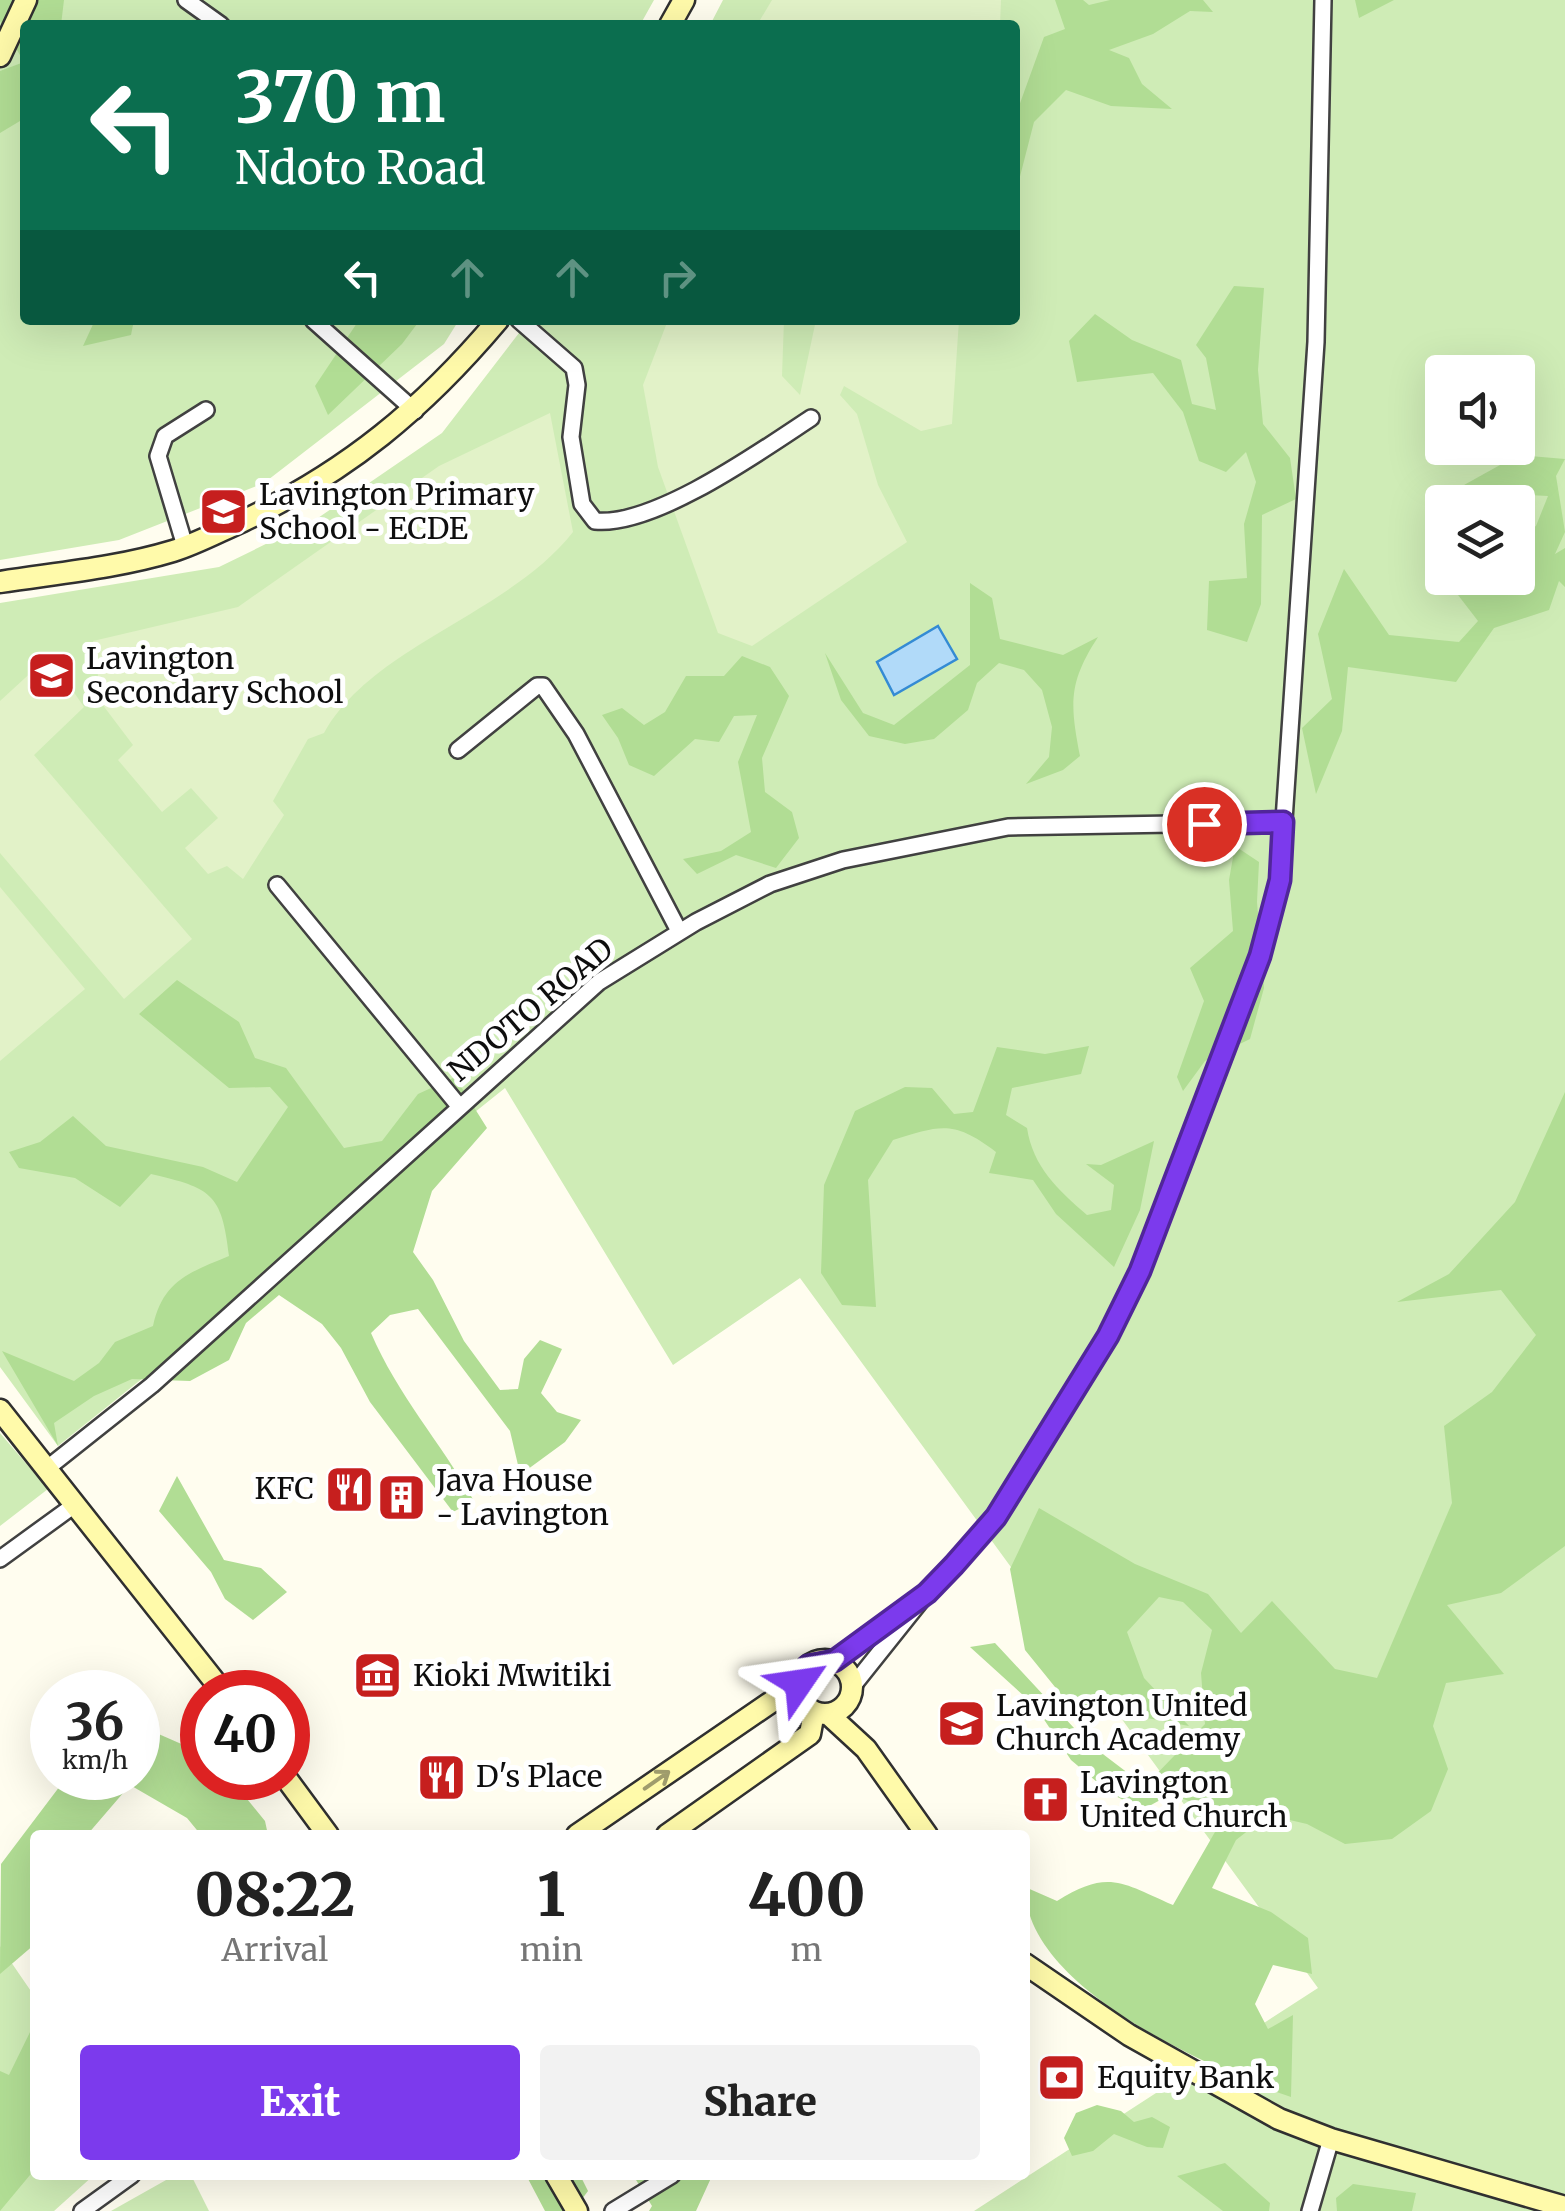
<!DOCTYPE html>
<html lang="en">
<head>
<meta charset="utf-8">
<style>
  body { margin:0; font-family:Merriweather,serif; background:#f2f2f2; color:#222; height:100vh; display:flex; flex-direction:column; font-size:38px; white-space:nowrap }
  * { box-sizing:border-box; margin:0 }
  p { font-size:32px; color:#767676 }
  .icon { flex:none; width:55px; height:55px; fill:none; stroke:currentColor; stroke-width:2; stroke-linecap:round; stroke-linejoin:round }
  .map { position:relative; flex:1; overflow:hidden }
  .panel { position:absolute; left:30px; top:1830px; width:1000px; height:350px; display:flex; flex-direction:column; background:#fff; border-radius:10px; box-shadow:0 10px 40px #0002 }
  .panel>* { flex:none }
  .top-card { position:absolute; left:20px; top:20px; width:1000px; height:305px; border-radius:10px; box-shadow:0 10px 40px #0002; background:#0b6e4f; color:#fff; overflow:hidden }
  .buttons { position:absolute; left:1425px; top:355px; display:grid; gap:20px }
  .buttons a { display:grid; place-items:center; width:110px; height:110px; border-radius:10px; background:#fff; box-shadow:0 10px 40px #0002; font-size:50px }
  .speed { position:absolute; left:30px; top:1670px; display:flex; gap:20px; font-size:50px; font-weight:700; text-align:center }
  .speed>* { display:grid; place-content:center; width:130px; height:130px; border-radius:50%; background:#fff; box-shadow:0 10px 40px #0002; line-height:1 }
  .speed small { font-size:25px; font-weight:400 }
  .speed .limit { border:15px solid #d22; background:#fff; color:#111 }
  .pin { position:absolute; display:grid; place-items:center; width:85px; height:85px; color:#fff; margin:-42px; border:5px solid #fff; border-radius:50%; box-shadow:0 2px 10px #0007 }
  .me { position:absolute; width:110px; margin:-55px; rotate:58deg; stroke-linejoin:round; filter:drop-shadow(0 0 8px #0008) }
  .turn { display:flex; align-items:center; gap:35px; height:210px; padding:0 50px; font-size:45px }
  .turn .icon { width:130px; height:130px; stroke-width:2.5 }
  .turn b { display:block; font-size:70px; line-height:85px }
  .lanes { display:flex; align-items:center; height:95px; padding:0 50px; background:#0003; justify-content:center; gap:50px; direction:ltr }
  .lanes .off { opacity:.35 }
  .eta { display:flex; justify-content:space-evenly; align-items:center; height:170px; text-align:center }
  .eta b { font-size:60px; font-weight:800; line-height:70px }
  .action { display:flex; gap:20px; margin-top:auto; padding:20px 50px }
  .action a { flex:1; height:115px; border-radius:10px; background:#7c3aed; color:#fff; font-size:40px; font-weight:800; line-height:115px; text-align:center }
  .action a+a { background:#f2f2f2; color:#222 }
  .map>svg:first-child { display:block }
  .green { fill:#cfecb6; fill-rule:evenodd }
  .forest { fill:#b1dd94 }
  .pitch { fill:#e2f2c8 }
  .water { fill:#b1daf9; stroke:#348bd4; stroke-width:2.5 }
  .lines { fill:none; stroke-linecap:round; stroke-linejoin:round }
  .street-casing { stroke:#414141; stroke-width:20 }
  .secondary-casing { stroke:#303030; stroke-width:25 }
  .street { stroke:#fff; stroke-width:15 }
  .secondary { stroke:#fffaaa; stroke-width:20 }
  .oneway { stroke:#9f9c6c }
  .route-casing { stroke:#51269a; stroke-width:25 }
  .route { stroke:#7c3aed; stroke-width:18 }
  .labels { text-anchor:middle; stroke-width:10; stroke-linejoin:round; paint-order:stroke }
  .poi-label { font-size:30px; fill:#0e0e0e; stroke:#fff; text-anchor:start }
  .street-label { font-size:30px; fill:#0e0e0e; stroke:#fff }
</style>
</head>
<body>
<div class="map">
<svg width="1565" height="2211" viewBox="0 0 1565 2211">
  <rect width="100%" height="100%" fill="#fffdef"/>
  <!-- green -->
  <path class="green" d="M 0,0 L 654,0 L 640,25 L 25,25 L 25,320 L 459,320 L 444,344 L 264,483 L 119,540 L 0,560 Z
    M 723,0 L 1565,0 L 1565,2211 L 974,2211 L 1318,1988 L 800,1278 L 673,1365 L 505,1088 L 58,1446 L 0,1367 L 0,603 L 219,567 L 315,520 L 442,433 L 529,320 L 1015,320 L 1015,25 L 710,25 ZM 1442,372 L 1518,372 L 1518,448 L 1442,448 ZM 1442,502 L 1518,502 L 1518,578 L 1442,578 Z
    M 0,1433 L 48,1489 L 0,1526 Z
    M 0,1946 L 35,1997 L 35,2175 L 94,2175 L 54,2211 L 0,2211 Z
    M 175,2175 L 191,2175 L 209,2211 L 111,2211 Z"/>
  <!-- forest -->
  <path class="forest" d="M 0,0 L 64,0 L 61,25 L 25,25 L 25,118 L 0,133 L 0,71 L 24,62 L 0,21 Z
    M 1055,0 L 1083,0 L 1089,5 L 1110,0 L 1203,0 L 1213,12 L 1190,11 L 1153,34 L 1109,50 L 1129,58 L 1142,84 L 1172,109 L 1111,106 L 1066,90 L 1034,122 L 1015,196 L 1015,117 L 1044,37 L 1065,29 Z
    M 1355,0 L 1394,0 L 1359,18 Z
    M 1234,286 L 1264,288 L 1258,370 L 1263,424 L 1290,458 L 1296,499 L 1262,515 L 1261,604 L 1247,642 L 1207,630 L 1209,581 L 1247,578 L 1244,524 L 1256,482 L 1246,452 L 1226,472 L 1199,461 L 1183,412 L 1153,373 L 1077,382 L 1069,341 L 1095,314 L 1132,340 L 1181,360 L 1192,404 L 1216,410 L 1206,358 L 1196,345 Z
    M 95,320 L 134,320 L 131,335 L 83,346 Z
    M 359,320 L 420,320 L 402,344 L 328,415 L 315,386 Z
    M 1518,455 L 1565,459 L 1556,476 L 1565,532 L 1555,554 L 1565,548 L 1565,587 L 1559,581 L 1549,610 L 1494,628 L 1456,682 L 1348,667 L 1342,731 L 1316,794 L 1302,728 L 1332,699 L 1318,634 L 1344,569 L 1389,635 L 1459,642 L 1478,621 L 1458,595 L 1496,578 L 1518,578 L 1518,536 L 1536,526 L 1548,496 L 1490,493 L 1464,485 Z
    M 970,583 L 992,598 L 1000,639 L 1063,655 L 1098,637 C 1068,683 1070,704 1080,756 L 1063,770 L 1026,784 L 1049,757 L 1052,727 L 1042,690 L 1024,670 L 999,663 L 977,683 L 968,710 L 934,739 L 905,744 L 869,736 L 841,700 L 825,653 L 863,713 L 894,725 L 970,665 Z
    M 742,656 L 770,667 L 789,696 L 762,758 L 765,792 L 792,812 L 799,838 L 776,868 L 736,855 L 697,874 L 683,859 L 721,851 L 751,832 L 738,762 L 757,715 L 734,716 L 719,742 L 695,739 L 654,776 L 629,765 L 618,738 L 602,715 L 622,708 L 644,725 L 665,712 L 686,676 L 724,676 Z
    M 1235,846 L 1259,862 L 1257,902 L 1264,988 L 1250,1039 L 1205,1061 L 1183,1091 L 1177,1077 L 1204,1001 L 1190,968 L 1233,931 L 1229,880 Z
    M 177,980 L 239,1022 L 255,1058 L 286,1068 L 344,1148 L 382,1141 L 418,1094 L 455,1077 L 487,1128 L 432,1191 L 413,1252 L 433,1280 L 464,1341 L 500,1390 L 518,1389 L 524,1359 L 540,1340 L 562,1349 L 541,1393 L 557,1412 L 581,1420 L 565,1442 L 490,1497 L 518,1465 L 510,1431 L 418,1309 L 390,1315 L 371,1333 C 397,1394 441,1443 474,1501 L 453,1512 L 370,1402 L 341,1348 L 322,1324 L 279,1295 L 246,1323 L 229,1360 L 190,1381 L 132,1379 L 94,1396 L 54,1423 L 58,1446 L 2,1351 L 74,1381 L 99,1363 L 115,1342 L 153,1326 C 163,1281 188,1273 229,1256 C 222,1193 211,1188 151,1174 L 120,1207 L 75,1178 L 19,1168 L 9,1152 L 40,1142 L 73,1116 L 106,1146 L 203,1167 L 237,1182 L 288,1107 L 270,1087 L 229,1088 L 139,1014 Z
    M 1089,1046 L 1081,1074 L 1012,1088 L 1006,1115 L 1027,1128 C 1033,1167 1058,1190 1087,1215 L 1111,1210 L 1114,1185 L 1086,1164 L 1101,1165 L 1154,1141 L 1140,1210 L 1114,1267 L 1056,1214 L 1033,1180 L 989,1173 L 996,1152 C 954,1120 941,1125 893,1140 L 868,1180 L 876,1307 L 842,1305 L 821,1273 L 824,1185 L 855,1111 L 905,1087 L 932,1088 L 954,1114 L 973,1112 L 997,1047 L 1045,1054 Z
    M 1565,1092 L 1565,1546 L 1501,1593 L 1447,1605 L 1504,1674 L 1446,1683 L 1433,1726 L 1448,1769 L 1431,1811 L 1392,1839 L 1345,1844 L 1307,1824 L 1268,1815 L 1236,1840 L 1212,1888 L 1271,1912 L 1308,1938 L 1312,1974 L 1273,1965 L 1255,2004 L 1268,2029 L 1293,2015 L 1291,2097 C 1208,2067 1025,1988 1025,1887 L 1057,1901 C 1108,1869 1121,1882 1173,1905 L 1219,1825 L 1201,1806 L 1171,1794 L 1142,1810 L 1110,1793 L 1071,1760 L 1035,1706 L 970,1647 L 995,1643 L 1087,1742 L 1145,1786 L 1205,1724 L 1201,1673 L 1212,1630 L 1183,1602 L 1159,1597 L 1127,1632 L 1144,1678 L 1189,1726 L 1068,1703 L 1025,1650 L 1010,1569 L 1039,1508 L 1135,1564 L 1208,1594 L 1241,1633 L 1272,1601 L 1335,1669 L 1377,1678 L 1452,1503 L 1444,1426 L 1492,1392 L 1536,1335 L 1501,1290 L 1397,1302 L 1449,1274 L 1515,1202 Z
    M 177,1476 L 224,1560 L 261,1568 L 287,1592 L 253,1620 L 225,1599 L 211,1572 L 159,1511 Z
    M 138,1725 L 202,1753 L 202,1778 L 230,1778 L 265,1821 L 268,1835 L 201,1835 L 187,1818 L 130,1785 L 87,1835 L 35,1835 L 35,1944 L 0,1974 L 1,1864 L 66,1778 L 138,1778 Z
    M 32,2028 L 35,2169 L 0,2211 L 0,2071 L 9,2075 Z
    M 1097,2105 L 1121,2111 L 1134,2122 L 1152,2117 L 1170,2127 L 1163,2148 L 1147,2147 L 1114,2134 L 1093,2151 L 1072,2156 L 1064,2138 L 1076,2113 Z
    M 1225,2163 L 1270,2203 L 1269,2211 L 1223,2211 L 1177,2176 Z
    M 526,2175 L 580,2175 L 588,2191 L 573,2211 L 545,2211 Z
    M 633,2175 L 703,2175 L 711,2178 L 696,2211 L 649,2211 L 652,2206 Z
    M 1353,2184 L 1416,2193 L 1412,2211 L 1337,2211 L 1336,2198 Z"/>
  <!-- pitch -->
  <path class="pitch" d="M 772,0 L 1001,0 L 1000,25 L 757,25 Z
    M 668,320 L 784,320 L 782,376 L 800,395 L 816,320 L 959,320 L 952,424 L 921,431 L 844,386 L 840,395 L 857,414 L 878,485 L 907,542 L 752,646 L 718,633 L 658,467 L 643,385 Z
    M 550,413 L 573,532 C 509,614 373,645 324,733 L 308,739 L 273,801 L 284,815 L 243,879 L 227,866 L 208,874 L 185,848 L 218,818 L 191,788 L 162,812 L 118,760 L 133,745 L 102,704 L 93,641 L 238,607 L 439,466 Z
    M 49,656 L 84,707 L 34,755 L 192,939 L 124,999 L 0,853 L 0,701 Z
    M 0,887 L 85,989 L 0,1061 Z"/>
  <!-- water -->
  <path class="water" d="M 938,626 L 957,659 L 894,695 L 877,662 Z"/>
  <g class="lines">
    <defs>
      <path id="street" d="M 186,0 L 221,25
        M 313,320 L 415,411
        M 519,320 L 574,368 L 577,385 L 571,437 L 582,504 L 595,521 C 654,527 761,451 811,418
        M 185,546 L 158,456 L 165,436 L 206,410
        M 458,750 L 537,686 L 543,686 L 576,734 L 679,931
        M 277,885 L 459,1106
        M 45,1470 L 152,1385 L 599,982 L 696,922 L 770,884 L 843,860 L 1008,827 L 1283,822
        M 0,1559 L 73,1506
        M 834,1661 L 916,1601
        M 852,1687 L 927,1593 L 996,1517 L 1109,1333 L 1131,1291 L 1189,1145 L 1260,956 L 1280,880 L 1316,342 L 1323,0
        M 82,2211 L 132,2175
        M 613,2211 L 672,2175
        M 1310,2211 L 1331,2139"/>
      <path id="secondary" d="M 670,25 L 684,0
        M 0,56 L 26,0
        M 0,582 C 58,573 117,568 173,551 C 196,544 220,531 243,521 C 348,471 423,409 498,320
        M 0,1410 L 223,1692
        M798 1687a27 27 0 1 1 54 0a27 27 0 1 1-54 0Z
        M 828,1714 L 866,1749 L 927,1835
        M 286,1778 L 328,1835
        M 577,1835 L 799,1683
        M 667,1835 L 810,1734 L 814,1712
        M 1025,1964 L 1129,2035 L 1279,2119 L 1331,2139 L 1565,2207
        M 556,2175 L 577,2211"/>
    </defs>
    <!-- street casing -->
    <use href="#street" class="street-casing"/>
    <!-- secondary casing -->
    <use href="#secondary" class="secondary-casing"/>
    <!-- street -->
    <use href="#street" class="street"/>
    <!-- secondary -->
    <use href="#secondary" class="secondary"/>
  </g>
  <!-- one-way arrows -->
  <defs><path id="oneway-shaft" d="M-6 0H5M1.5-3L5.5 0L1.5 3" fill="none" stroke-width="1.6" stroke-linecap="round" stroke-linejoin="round" transform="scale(2.5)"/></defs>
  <use class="oneway" href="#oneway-shaft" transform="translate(657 1780) rotate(-35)"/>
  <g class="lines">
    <defs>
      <path id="route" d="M 799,1683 L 808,1666 L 834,1661 L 927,1593 L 954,1565 L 996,1517 L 1108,1336 L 1140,1271 L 1260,956 L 1280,880 L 1283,822 L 1204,824"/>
    </defs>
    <!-- route casing -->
    <use href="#route" class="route-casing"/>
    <!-- route -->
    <use href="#route" class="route"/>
  </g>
  <!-- icons -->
  <defs>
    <symbol id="school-square" viewBox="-11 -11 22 22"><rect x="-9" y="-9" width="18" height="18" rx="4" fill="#c61f1e" stroke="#fff"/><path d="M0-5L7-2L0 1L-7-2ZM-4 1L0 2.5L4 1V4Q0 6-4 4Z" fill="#fff"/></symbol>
    <symbol id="restaurant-square" viewBox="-11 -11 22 22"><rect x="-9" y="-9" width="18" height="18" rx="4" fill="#c61f1e" stroke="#fff"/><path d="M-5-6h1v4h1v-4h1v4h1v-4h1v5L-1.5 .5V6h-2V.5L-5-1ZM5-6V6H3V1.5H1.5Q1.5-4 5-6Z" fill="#fff"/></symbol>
    <symbol id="building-square" viewBox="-11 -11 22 22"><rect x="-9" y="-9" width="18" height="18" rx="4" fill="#c61f1e" stroke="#fff"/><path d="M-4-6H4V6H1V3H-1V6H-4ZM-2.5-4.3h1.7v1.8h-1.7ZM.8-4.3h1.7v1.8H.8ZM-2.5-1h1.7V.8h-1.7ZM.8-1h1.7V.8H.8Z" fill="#fff"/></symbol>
    <symbol id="museum-square" viewBox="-11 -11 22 22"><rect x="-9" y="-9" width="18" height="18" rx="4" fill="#c61f1e" stroke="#fff"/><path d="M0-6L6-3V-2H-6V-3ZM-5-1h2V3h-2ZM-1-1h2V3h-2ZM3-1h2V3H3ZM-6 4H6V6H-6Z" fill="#fff"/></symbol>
    <symbol id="church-square" viewBox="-11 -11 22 22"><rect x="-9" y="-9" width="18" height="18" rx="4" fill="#c61f1e" stroke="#fff"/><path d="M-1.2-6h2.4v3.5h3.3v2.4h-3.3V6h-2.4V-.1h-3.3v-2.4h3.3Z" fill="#fff"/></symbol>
    <symbol id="bank-square" viewBox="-11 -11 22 22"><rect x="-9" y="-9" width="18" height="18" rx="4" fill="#c61f1e" stroke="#fff"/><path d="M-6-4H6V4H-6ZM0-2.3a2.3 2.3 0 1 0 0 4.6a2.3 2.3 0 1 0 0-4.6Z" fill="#fff"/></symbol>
  </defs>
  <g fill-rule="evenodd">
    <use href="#school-square" x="196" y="484" width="55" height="55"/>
    <use href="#school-square" x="24" y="648" width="55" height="55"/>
    <use href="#restaurant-square" x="322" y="1462" width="55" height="55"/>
    <use href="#building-square" x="374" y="1470" width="55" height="55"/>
    <use href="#museum-square" x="350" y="1648" width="55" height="55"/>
    <use href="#school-square" x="934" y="1696" width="55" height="55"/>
    <use href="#restaurant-square" x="414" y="1750" width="55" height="55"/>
    <use href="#church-square" x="1018" y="1772" width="55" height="55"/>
    <use href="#bank-square" x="1034" y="2050" width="55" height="55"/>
  </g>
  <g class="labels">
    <!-- poi labels -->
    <g class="poi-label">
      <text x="259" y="505">Lavington Primary<tspan x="259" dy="34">School - ECDE</tspan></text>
      <text x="86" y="669">Lavington<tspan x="86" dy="34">Secondary School</tspan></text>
      <text x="436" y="1491">Java House<tspan x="436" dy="34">- Lavington</tspan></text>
      <text x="314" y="1499" text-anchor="end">KFC</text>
      <text x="413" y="1686">Kioki Mwitiki</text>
      <text x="996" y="1716">Lavington United<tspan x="996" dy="34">Church Academy</tspan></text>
      <text x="476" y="1787">D's Place</text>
      <text x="1080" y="1793">Lavington<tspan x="1080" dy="34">United Church</tspan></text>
      <text x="1097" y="2088">Equity Bank</text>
    </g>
    <!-- street labels -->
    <g class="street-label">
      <text transform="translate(531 1010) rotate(-40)" y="10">NDOTO ROAD</text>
    </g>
  </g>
</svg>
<div class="buttons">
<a><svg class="icon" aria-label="sound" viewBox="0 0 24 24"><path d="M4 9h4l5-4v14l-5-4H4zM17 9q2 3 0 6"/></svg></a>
<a><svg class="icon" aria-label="layers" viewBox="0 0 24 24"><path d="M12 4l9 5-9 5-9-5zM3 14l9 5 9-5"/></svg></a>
</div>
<div class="speed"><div>36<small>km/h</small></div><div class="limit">40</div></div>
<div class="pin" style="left:1204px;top:824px;background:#d93025"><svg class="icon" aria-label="arrive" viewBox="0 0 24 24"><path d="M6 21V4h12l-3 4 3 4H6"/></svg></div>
<svg class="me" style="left:799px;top:1683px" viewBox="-20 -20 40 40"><path d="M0-17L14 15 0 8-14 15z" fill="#7c3aed" stroke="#fff" stroke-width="4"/></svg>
<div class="top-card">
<div class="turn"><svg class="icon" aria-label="left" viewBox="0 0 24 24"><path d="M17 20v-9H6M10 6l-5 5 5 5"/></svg><div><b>370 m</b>Ndoto Road</div></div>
<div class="lanes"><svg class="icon" aria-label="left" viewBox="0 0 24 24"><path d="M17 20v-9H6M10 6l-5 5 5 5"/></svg><svg class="icon off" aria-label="ahead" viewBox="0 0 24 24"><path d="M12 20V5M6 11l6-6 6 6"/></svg><svg class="icon off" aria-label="ahead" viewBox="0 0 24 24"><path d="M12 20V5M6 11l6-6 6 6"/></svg><svg class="icon off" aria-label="right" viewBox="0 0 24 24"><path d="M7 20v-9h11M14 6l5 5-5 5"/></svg></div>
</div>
<section class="panel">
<div class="eta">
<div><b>08:22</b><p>Arrival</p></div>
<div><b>1</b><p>min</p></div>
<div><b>400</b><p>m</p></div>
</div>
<div class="action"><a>Exit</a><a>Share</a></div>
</section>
</div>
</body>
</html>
